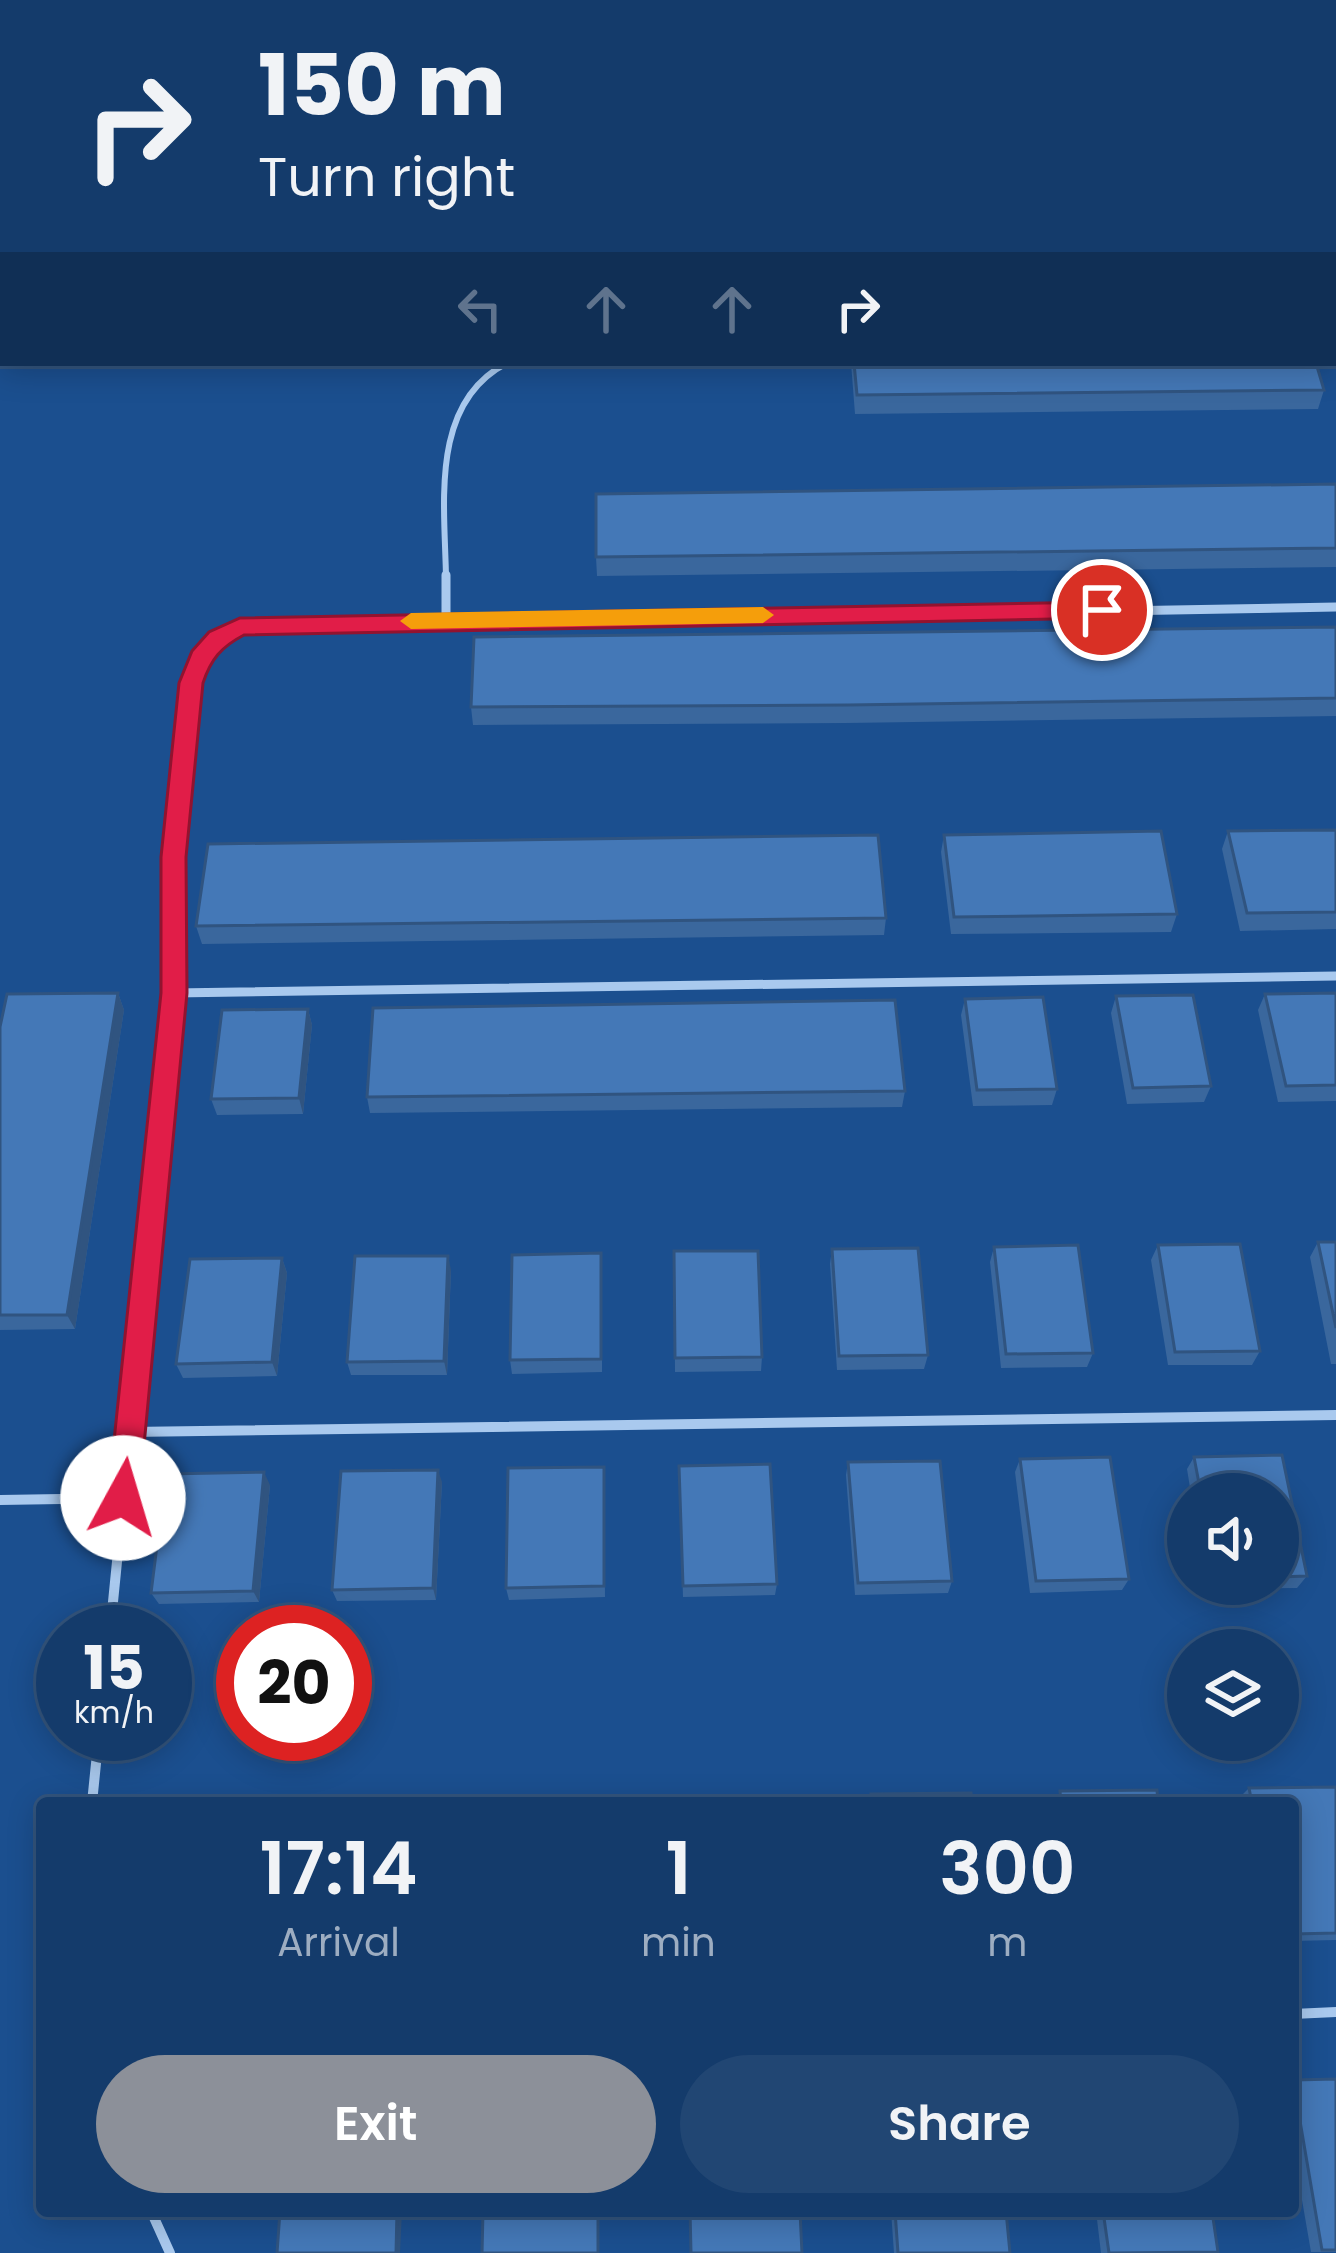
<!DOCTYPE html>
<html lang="en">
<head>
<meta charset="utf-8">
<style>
  body { margin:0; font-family:Poppins,sans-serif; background:#214673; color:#f1f3f6; height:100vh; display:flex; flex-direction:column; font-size:45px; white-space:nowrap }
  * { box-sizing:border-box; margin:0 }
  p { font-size:39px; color:#9dadc1 }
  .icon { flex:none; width:66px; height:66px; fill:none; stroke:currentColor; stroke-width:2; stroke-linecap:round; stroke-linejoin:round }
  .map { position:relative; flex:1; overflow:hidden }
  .details { position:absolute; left:36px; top:1797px; width:1263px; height:420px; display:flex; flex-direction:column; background:#143b6b; border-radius:12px; box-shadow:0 6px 30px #0003,0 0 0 3px #33557e }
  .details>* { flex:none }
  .top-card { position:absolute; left:0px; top:0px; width:1338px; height:366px; box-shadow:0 6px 30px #0003,0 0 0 3px #33557e; background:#143b6b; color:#f1f3f6; overflow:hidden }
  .controls { position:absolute; left:1167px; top:1473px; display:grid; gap:24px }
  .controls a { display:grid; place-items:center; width:132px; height:132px; border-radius:50%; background:#143b6b; box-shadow:0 6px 30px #0003,0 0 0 3px #33557e; font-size:60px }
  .speed { position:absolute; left:36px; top:1605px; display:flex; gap:24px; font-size:60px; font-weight:700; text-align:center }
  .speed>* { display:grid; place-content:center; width:156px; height:156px; border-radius:50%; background:#143b6b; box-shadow:0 6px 30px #0003,0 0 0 3px #33557e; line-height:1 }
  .speed small { font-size:30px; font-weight:400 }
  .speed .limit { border:18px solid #d22; background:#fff; color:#111 }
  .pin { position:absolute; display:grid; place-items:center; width:102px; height:102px; color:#fff; margin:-51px; border:6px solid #fff; border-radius:50%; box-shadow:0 3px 12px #0007 }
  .me { position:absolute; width:132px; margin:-66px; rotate:6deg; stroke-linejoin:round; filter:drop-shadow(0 0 9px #0008) }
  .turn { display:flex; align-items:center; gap:42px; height:252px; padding:0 60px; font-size:54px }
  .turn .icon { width:156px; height:156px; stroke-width:2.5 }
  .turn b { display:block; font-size:84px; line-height:102px }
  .lanes { display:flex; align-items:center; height:114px; padding:0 60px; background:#0003; justify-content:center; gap:60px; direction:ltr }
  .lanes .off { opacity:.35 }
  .eta { display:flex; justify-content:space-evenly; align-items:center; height:204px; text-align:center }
  .eta b { font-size:72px; font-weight:600; line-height:84px }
  .primary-button { display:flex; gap:24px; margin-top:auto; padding:24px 60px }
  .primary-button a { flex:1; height:138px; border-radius:72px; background:#8c9099; color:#fff; font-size:48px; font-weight:600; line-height:138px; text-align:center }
  .primary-button a+a { background:#214673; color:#f1f3f6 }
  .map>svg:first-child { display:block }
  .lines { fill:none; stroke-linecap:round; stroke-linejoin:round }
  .lane-far2 { stroke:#a9c9ee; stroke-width:6 }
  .lane-far1 { stroke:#a9c9ee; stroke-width:9 }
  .lane { stroke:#a9c9ee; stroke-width:10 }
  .wall { fill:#3a679d }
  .shaded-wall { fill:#305480 }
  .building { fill:#4478b7; stroke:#305480; stroke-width:3 }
  .route { fill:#e11d48; stroke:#92132f; stroke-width:3 }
  .slow { fill:#f59e0b }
</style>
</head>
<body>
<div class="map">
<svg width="1336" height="2253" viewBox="0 0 1336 2253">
  <rect width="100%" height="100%" fill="#1b4f8f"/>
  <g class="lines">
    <!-- lane-far2 -->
    <path class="lane-far2" d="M 624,0 L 635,3
      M 446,578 C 445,505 429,403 507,363"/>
    <!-- lane-far1 -->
    <path class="lane-far1" d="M 446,575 L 446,620
      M 174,993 L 1336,976
      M 142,1314 L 174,993 L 174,857 L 191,683 L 209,649 L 240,627 L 1336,607"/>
    <!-- lane -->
    <path class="lane" d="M 130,1432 L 1336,1415
      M 0,1500 L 123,1498
      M 110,1632 L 142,1311
      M 92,1803 L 99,1734
      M 1293,2014 L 1336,2012
      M 151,2211 L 170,2253"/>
  </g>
  <!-- wall -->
  <path class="wall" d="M 851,363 L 1316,363 L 1324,390 L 1318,409 L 855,414 Z
    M 1336,484 L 1336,567 L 597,576 L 596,557 Z
    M 1336,627 L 1336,716 L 846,723 L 473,725 L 471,707 Z
    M 1336,830 L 1336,929 L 1240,931 L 1222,849 L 1228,831 Z
    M 944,835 L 1177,914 L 1171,932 L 951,934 L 941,852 Z
    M 886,918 L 884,935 L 202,944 L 196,926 Z
    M 118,993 L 124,1010 L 75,1329 L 0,1330 L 0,1027 Z
    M 1336,993 L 1336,1101 L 1278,1102 L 1258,1010 L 1265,994 Z
    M 1116,996 L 1211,1086 L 1204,1102 L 1127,1104 L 1111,1013 Z
    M 965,999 L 1057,1089 L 1052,1105 L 973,1106 L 961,1015 Z
    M 308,1009 L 312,1025 L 303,1114 L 217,1115 L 211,1099 Z
    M 905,1091 L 902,1107 L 370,1113 L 367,1097 Z
    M 1318,1242 L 1336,1242 L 1336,1364 L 1331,1364 L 1310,1257 Z
    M 1158,1245 L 1260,1351 L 1252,1365 L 1168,1365 L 1151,1260 Z
    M 994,1247 L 1093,1353 L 1087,1367 L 1001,1368 L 990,1262 Z
    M 832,1249 L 928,1355 L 924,1369 L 837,1370 L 830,1264 Z
    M 674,1251 L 762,1357 L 761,1371 L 675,1372 Z
    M 282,1258 L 287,1273 L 277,1376 L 183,1378 L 176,1364 Z
    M 602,1267 L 602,1372 L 512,1374 L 510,1360 Z
    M 451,1270 L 447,1375 L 351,1375 L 347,1362 Z
    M 1282,1455 L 1307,1576 L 1297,1588 L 1208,1589 L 1207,1584 L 1278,1584 L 1278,1494 L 1191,1494 L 1187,1469 L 1194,1457 Z
    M 1020,1459 L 1129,1579 L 1122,1590 L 1030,1593 L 1015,1472 Z
    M 848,1462 L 952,1581 L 948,1593 L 855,1595 L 846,1475 Z
    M 679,1466 L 777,1584 L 775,1595 L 683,1597 Z
    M 604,1480 L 605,1597 L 509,1600 L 506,1588 Z
    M 442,1482 L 436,1600 L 337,1601 L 332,1590 Z
    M 270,1485 L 259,1602 L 159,1604 L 151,1593 Z
    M 1336,1787 L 1336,1940 L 1293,1941 L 1293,1803 L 1241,1803 L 1240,1797 L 1249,1788 Z
    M 1336,2079 L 1336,2252 L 1311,2252 L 1293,2148 L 1293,2080 Z
    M 891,2211 L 1006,2211 L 1010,2253 L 894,2253 Z
    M 1096,2211 L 1212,2211 L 1218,2252 L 1101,2253 Z"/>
  <!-- shaded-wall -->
  <path class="shaded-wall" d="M 118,993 L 124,1010 L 75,1329 L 67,1315 Z
    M 308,1009 L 312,1025 L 303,1114 L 299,1098 Z
    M 448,1256 L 451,1270 L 447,1375 L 444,1361 Z
    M 282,1258 L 287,1273 L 277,1376 L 272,1362 Z
    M 438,1470 L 442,1482 L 436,1600 L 433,1588 Z
    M 264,1472 L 270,1485 L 259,1602 L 253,1591 Z
    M 397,2211 L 402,2211 L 400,2253 L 396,2253 Z"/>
  <!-- building -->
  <path class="building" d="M 1335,220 L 1336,220 L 1336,271 L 1335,271 Z
    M 854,363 L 1316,363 L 1324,390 L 857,395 Z
    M 1336,484 L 1336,548 L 596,557 L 596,494 Z
    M 1336,627 L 1336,698 L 848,705 L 471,707 L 474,637 Z
    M 1336,830 L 1336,912 L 1247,913 L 1228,831 Z
    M 1161,831 L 1177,914 L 954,917 L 944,835 Z
    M 878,835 L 886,918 L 196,926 L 208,844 Z
    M 118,993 L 67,1315 L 0,1315 L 0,1027 L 7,994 Z
    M 1336,993 L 1336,1085 L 1286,1086 L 1265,994 Z
    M 1193,995 L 1211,1086 L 1133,1088 L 1116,996 Z
    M 1043,997 L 1057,1089 L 977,1090 L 965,999 Z
    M 895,1000 L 905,1091 L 367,1097 L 373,1008 Z
    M 308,1009 L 299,1098 L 211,1099 L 222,1010 Z
    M 1318,1242 L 1336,1242 L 1336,1328 Z
    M 1240,1244 L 1260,1351 L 1175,1352 L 1158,1245 Z
    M 1078,1245 L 1093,1353 L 1006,1354 L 994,1247 Z
    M 918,1248 L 928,1355 L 839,1356 L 832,1249 Z
    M 674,1251 L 758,1251 L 762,1357 L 675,1358 Z
    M 601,1253 L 601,1359 L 510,1360 L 512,1255 Z
    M 355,1256 L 448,1256 L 444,1361 L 347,1362 Z
    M 282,1258 L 272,1362 L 176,1364 L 190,1259 Z
    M 1282,1455 L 1307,1576 L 1278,1577 L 1278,1494 L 1201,1494 L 1194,1457 Z
    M 1110,1457 L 1129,1579 L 1036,1581 L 1020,1459 Z
    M 940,1461 L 952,1581 L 858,1583 L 848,1462 Z
    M 770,1464 L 777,1584 L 683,1586 L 679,1466 Z
    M 604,1467 L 604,1586 L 506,1588 L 508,1468 Z
    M 438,1470 L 433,1588 L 332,1590 L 341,1471 Z
    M 264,1472 L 253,1591 L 151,1593 L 166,1474 Z
    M 1336,1787 L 1336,1933 L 1293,1934 L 1293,1803 L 1252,1803 L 1249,1788 Z
    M 1157,1790 L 1158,1803 L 1061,1803 L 1060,1791 Z
    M 971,1793 L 972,1803 L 871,1803 L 871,1794 Z
    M 785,1797 L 785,1803 L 687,1803 L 687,1798 Z
    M 603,1800 L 603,1803 L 499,1803 L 499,1801 Z
    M 1336,2079 L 1336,2250 L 1322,2250 L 1293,2080 Z
    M 280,2211 L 397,2211 L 396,2253 L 277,2253 Z
    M 483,2211 L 598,2211 L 598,2253 L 482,2253 Z
    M 690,2211 L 800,2211 L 802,2253 L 691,2253 Z
    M 895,2211 L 1006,2211 L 1010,2253 L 898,2253 Z
    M 1103,2211 L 1212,2211 L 1218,2252 L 1109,2253 Z"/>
  <!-- route -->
  <path class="route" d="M 1102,602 L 1113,610 L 1102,618 L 244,635 C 221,647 211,659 203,683 L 186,857 L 187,993 L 139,1498 L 134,1508 L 123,1512 L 113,1508 L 108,1498 L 161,993 L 161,857 L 179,683 L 192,651 L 209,632 L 240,618 Z"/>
  <!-- slow -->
  <path class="slow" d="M 763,607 L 774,615 L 763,623 L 411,629 L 400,621 L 411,613 Z"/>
</svg>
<div class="controls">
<a><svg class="icon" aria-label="sound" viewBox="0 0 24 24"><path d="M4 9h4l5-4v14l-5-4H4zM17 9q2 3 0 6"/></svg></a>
<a><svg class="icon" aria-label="layers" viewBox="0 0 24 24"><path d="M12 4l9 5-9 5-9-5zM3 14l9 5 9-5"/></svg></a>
</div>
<div class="speed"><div>15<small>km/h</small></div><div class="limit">20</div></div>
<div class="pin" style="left:1102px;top:610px;background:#d93025"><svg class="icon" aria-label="arrive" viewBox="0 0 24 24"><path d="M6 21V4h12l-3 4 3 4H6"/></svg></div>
<svg class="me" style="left:123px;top:1498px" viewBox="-20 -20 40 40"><circle r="19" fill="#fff"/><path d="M0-13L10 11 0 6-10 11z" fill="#e11d48"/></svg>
<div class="top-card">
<div class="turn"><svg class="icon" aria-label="right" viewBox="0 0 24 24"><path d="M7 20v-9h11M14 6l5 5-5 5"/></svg><div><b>150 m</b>Turn right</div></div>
<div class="lanes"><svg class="icon off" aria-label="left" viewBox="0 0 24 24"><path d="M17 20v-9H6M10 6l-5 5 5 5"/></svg><svg class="icon off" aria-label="ahead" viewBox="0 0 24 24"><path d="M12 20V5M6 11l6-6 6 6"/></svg><svg class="icon off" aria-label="ahead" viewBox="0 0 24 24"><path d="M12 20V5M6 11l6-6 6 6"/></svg><svg class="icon" aria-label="right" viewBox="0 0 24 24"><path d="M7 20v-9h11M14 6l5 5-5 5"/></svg></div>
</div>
<section class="details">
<div class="eta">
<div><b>17:14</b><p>Arrival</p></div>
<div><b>1</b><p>min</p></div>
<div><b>300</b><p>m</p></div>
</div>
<div class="primary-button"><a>Exit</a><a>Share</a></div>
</section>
</div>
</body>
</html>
